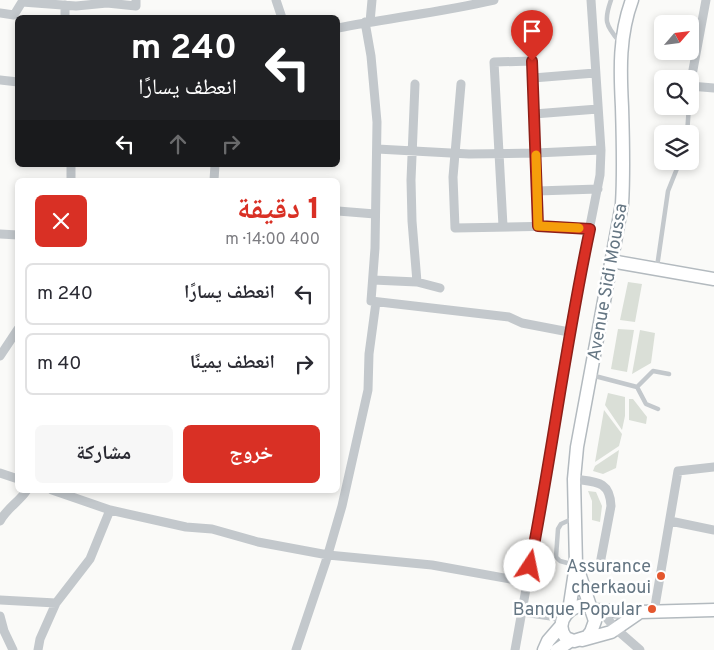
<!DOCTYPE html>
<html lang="ar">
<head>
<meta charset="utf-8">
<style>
  body { margin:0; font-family:Overpass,"Noto Naskh Arabic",sans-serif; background:#f7f7f7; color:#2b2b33; direction:rtl; height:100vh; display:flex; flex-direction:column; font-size:19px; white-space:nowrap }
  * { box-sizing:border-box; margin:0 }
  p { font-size:16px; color:#7c7c81 }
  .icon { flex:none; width:28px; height:28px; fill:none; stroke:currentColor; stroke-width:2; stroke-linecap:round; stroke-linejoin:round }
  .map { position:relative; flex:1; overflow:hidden; direction:ltr }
  .panel { position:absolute; left:15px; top:178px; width:325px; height:315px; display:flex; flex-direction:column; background:#fff; border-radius:8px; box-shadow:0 2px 8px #0003; direction:rtl }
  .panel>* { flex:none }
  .banner { position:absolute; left:15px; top:15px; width:325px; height:152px; border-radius:8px; box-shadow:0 2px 8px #0003; direction:rtl; background:#202124; color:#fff; overflow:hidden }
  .needle { width:32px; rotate:62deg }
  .controls { position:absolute; left:654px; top:15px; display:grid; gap:10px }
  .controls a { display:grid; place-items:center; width:45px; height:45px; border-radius:8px; background:#fff; box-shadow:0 2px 8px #0003; font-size:25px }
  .pin { position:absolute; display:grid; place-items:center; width:42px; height:42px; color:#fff; margin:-51px -21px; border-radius:50% 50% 50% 0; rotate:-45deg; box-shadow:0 0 5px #0007 }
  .pin .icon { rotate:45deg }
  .me { position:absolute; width:55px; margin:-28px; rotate:11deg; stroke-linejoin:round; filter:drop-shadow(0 0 4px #0008) }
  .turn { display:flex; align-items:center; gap:18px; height:105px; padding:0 20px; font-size:22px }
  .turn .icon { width:65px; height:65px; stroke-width:2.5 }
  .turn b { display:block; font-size:35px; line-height:42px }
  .lanes { display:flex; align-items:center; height:48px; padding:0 20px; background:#0003; justify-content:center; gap:25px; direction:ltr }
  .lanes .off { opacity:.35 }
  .round { display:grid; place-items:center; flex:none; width:52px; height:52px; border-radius:8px; background:#f7f7f7 }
  .summary { display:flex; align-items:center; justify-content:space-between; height:85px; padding:0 20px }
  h1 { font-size:30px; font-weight:800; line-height:38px; color:#d93025 }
  .action { display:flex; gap:10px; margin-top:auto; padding:10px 20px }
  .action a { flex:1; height:58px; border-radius:8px; background:#d93025; color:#fff; font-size:20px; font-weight:800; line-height:58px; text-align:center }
  .action a+a { background:#f7f7f7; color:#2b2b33 }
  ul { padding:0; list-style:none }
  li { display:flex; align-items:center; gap:15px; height:62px; margin:0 10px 8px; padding:0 10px; border:2px solid #e1e1e2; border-radius:8px }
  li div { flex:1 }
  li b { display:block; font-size:19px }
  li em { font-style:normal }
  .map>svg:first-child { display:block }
  .green { fill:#dadfd7 }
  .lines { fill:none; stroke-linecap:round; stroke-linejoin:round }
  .secondary-casing { stroke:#b3babf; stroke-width:15 }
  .lane { stroke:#c3c8cc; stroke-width:4.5 }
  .street { stroke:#c3c8cc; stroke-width:9 }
  .secondary { stroke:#fff; stroke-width:12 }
  .route-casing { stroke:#8d1f18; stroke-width:12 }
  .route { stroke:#d93025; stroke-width:9 }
  .slow { stroke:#f59e0b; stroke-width:9 }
  .poi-dot { fill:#e4572e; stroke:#fff; stroke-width:2 }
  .labels { text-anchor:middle; stroke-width:5; stroke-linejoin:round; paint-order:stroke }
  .street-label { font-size:18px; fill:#657683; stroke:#fff }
  .poi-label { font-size:18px; fill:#657683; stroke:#fff; text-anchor:end }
</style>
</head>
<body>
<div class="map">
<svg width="714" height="650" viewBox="0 0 714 650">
  <rect width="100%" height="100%" fill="#fafaf8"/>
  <!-- green -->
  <path class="green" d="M 628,282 L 642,284 L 635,322 L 620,320 Z
    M 618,329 L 634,330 L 627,372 L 611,369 Z
    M 640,330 L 655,333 L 651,363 L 632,374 Z
    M 608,393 L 625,397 L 625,416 L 622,430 L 605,405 Z
    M 629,399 L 633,399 L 647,417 L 646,424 L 629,420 Z
    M 604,410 L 622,434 L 619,446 L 595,462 Z
    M 619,450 L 616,468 L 603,474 L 593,471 L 595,466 Z
    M 588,491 L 596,492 L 602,506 L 600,522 L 592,520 L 592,501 Z"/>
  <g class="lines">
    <defs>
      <path id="secondary" d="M 611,261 L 714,279
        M 578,570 L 595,621 L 591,632 L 587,637 L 574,641 L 566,638 C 553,622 571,602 589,606
        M 592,610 L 640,612 L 714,610
        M 569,611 L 576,565 L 574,479 L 577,447 L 622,204 C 624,172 623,140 622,107 C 620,70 619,35 632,0
        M 582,640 L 611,632 L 640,612
        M 544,650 L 548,641 L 561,626
        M 557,650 L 570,641"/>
    </defs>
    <!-- secondary casing -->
    <use href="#secondary" class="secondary-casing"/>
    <!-- lane -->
    <path class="lane" d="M 611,0 C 604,20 605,25 619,41
      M 687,134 L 689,106
      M 657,267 L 668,191 L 680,161
      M 591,375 L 637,387 L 646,404 L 658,409
      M 637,387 L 653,371 L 669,374
      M 574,518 L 561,524 L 558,529 L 556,557 L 560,561 L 575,565
      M 521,614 L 562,620"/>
    <!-- street -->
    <path class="street" d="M 276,0 L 282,18
      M 706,0 L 690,86 L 714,88
      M 0,13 L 14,15 L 22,2 L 76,6 L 107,3 L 136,6 L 136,0
      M 65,18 L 65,5
      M 365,22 L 371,56 L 377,122 L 375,248 L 371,301 L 509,317 L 522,323 L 569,332
      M 370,22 L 372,0
      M 338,28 C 390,18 442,12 494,0
      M 533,78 L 595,73
      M 0,80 L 18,82
      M 415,84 L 411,180 L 412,221 L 417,282
      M 461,84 L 453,177 L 455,228 L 557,226 L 590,229
      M 534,114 L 598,109
      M 377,149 L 469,154 L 536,153 L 601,150
      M 71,165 L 71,180
      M 214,180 L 215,165
      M 537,191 L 598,189
      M 338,211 L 375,214
      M 503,226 L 494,62 L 532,61 L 538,226
      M 0,234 L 18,235
      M 373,280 L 417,282 L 440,288
      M 0,356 L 18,329
      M 0,473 L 18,479
      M 574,479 C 595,482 610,480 611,506 L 600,564 L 593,568 L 576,565
      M 110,510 L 186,527 L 212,529 L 258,542 L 328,555 L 432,565 L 527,582
      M 0,521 C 7,508 19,502 27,490
      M 670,521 L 714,530
      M 0,600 L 56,603
      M 600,610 L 616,629 L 640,650
      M 654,612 L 678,471 L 714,467
      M 0,616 L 4,631 L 13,650
      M 38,650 L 40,639 L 56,603 L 90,559 L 110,510 L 52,490
      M 296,650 L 326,561 L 342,506 L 368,390 L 369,354 L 376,302
      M 515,650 L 554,433 L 569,332 L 600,175 L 601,150 L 591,0"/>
    <!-- secondary -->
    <use href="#secondary" class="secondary"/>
  </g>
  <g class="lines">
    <defs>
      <path id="route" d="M 530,566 C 552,454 566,341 590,229 L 538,226 L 532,61"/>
    </defs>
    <!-- route casing -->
    <use href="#route" class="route-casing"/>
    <!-- route -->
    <use href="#route" class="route"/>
    <!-- slow -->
    <path class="slow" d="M 536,155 L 538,226 L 579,228"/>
  </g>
  <!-- markers -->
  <g class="poi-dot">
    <circle cx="661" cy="576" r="5"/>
    <circle cx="652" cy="609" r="5"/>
  </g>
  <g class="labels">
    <!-- street labels -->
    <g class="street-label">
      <text transform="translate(607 282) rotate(-80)" y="6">Avenue Sidi Moussa</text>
    </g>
    <!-- poi labels -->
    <g class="poi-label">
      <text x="651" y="572">Assurance<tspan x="651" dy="21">cherkaoui</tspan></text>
      <text x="642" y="615">Banque Popular</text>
    </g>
  </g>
</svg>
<div class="controls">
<a><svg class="needle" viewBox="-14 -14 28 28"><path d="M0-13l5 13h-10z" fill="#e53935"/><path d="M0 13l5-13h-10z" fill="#7c7c81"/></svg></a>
<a><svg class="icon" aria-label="search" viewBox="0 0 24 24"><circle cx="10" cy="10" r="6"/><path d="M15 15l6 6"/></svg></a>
<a><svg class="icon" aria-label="layers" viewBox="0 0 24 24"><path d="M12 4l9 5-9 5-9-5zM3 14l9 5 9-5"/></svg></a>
</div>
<div class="pin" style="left:532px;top:61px;background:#d93025"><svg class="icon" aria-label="arrive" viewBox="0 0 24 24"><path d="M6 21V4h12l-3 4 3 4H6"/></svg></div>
<svg class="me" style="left:530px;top:566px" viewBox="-20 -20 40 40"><circle r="19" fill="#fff"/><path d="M0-13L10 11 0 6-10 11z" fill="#d93025"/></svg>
<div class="banner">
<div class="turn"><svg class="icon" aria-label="left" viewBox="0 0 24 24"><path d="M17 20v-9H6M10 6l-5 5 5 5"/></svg><div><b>240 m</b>انعطف يسارًا</div></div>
<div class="lanes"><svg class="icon" aria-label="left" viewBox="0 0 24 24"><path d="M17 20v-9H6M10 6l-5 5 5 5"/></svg><svg class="icon off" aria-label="ahead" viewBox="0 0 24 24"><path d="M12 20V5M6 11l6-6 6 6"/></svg><svg class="icon off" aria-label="right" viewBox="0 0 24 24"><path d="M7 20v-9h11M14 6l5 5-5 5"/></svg></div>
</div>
<section class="panel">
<div class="summary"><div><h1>1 دقيقة</h1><p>400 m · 14:00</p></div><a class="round" style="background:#d93025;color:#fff"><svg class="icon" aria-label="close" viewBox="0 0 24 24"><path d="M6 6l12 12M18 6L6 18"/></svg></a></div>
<ul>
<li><svg class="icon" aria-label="left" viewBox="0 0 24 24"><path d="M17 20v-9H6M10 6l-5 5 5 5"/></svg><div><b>انعطف يسارًا</b></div><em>240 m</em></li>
<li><svg class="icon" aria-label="right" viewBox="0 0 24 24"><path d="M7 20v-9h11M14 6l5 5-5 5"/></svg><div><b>انعطف يمينًا</b></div><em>40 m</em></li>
</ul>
<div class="action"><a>خروج</a><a>مشاركة</a></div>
</section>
</div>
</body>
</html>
